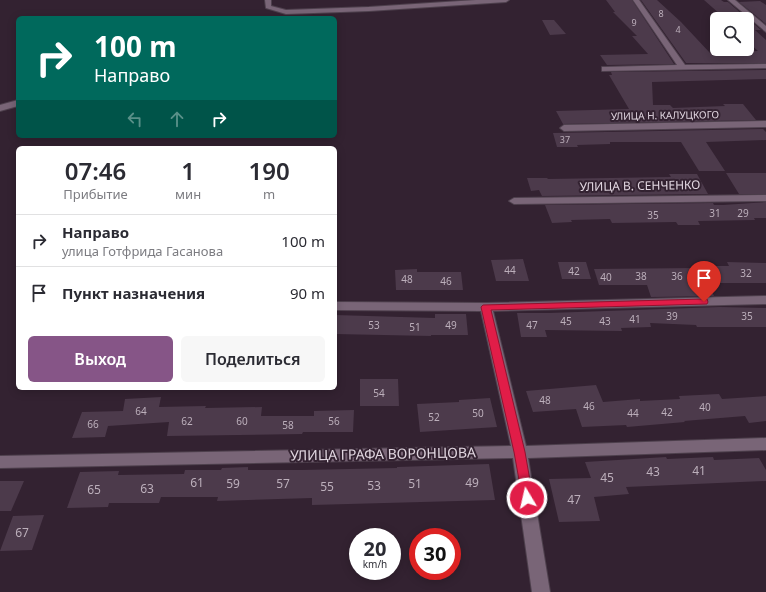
<!DOCTYPE html>
<html lang="ru">
<head>
<meta charset="utf-8">
<style>
  body { margin:0; font-family:"Noto Sans",sans-serif; background:#f7f7f7; color:#2b2b33; height:100vh; display:flex; flex-direction:column; font-size:15px; white-space:nowrap }
  * { box-sizing:border-box; margin:0 }
  p { font-size:13px; color:#7c7c81 }
  .icon { flex:none; width:22px; height:22px; fill:none; stroke:currentColor; stroke-width:2; stroke-linecap:round; stroke-linejoin:round }
  .map { position:relative; flex:1; overflow:hidden }
  .drawer { position:absolute; left:16px; top:146px; width:321px; height:244px; display:flex; flex-direction:column; background:#fff; border-radius:6px; box-shadow:0 2px 10px #0003 }
  .drawer>* { flex:none }
  .top-card { position:absolute; left:16px; top:16px; width:321px; height:122px; border-radius:6px; box-shadow:0 2px 10px #0003; background:#00695c; color:#fff; overflow:hidden }
  .tools { position:absolute; left:710px; top:12px; display:grid; gap:8px }
  .tools a { display:grid; place-items:center; width:44px; height:44px; border-radius:6px; background:#fff; box-shadow:0 2px 10px #0003; font-size:20px }
  .speed { position:absolute; left:349px; top:528px; display:flex; gap:8px; font-size:20px; font-weight:700; text-align:center }
  .speed>* { display:grid; place-content:center; width:52px; height:52px; border-radius:50%; background:#fff; box-shadow:0 2px 10px #0003; line-height:1 }
  .speed small { font-size:10px; font-weight:400 }
  .speed .limit { border:6px solid #d22; background:#fff; color:#111 }
  .pin { position:absolute; display:grid; place-items:center; width:34px; height:34px; color:#fff; margin:-41px -17px; border-radius:50% 50% 50% 0; rotate:-45deg; box-shadow:0 0 4px #0007 }
  .pin .icon { rotate:45deg }
  .me { position:absolute; width:44px; margin:-22px; rotate:351deg; stroke-linejoin:round; filter:drop-shadow(0 0 3px #0008) }
  .turn { display:flex; align-items:center; gap:14px; height:84px; padding:0 12px; font-size:18px }
  .turn .icon { width:52px; height:52px; stroke-width:2.5 }
  .turn b { display:block; font-size:28px; line-height:34px }
  .lanes { display:flex; align-items:center; height:38px; padding:0 12px; background:#0003; justify-content:center; gap:20px; direction:ltr }
  .lanes .off { opacity:.35 }
  .eta { display:flex; justify-content:space-evenly; align-items:center; height:68px; text-align:center }
  .eta b { font-size:24px; font-weight:600; line-height:28px }
  .button { display:flex; gap:8px; margin-top:auto; padding:8px 12px }
  .button a { flex:1; height:46px; border-radius:6px; background:#865587; color:#fff; font-size:16px; font-weight:600; line-height:46px; text-align:center }
  .button a+a { background:#f7f7f7; color:#2b2b33 }
  ul { padding:0; list-style:none }
  li { display:flex; align-items:center; gap:12px; height:52px; padding:0 12px; border-top:1px solid #e1e1e2 }
  li div { flex:1 }
  li b { display:block; font-size:15px }
  li em { font-style:normal }
  .map>svg:first-child { display:block }
  .building { fill:#4c3a4b }
  .lines { fill:none; stroke-linecap:round; stroke-linejoin:round }
  .minor-casing { stroke:#4e404d; stroke-width:2 }
  .minor { fill:#796577; fill-rule:evenodd }
  .route { fill:#e11d48; stroke:#92132f }
  .labels { text-anchor:middle; stroke-width:4; stroke-linejoin:round; paint-order:stroke }
  .far-number-label { font-size:9px; fill:#bcafbb }
  .far-street-label { font-size:10px; fill:#e1d6e0; stroke:#332231 }
  .number-label { font-size:10px; fill:#bcafbb }
  .street-label { font-size:12px; fill:#e1d6e0; stroke:#332231 }
  .near-number-label { font-size:12px; fill:#bcafbb }
  .near-street-label { font-size:14px; fill:#e1d6e0; stroke:#332231 }
</style>
</head>
<body>
<div class="map">
<svg width="766" height="592" viewBox="0 0 766 592">
  <rect width="100%" height="100%" fill="#332231"/>
  <!-- building -->
  <path class="building" d="M 606,0 L 632,0 L 674,64 L 607,65 L 600,55 L 648,54 L 632,36 L 637,36 L 613,12 L 615,12 Z
    M 641,0 L 657,0 L 681,22 L 710,53 L 758,51 L 747,41 L 747,18 L 761,30 L 755,30 L 766,40 L 766,63 L 686,63 Z
    M 704,0 L 721,0 L 724,2 L 728,2 L 743,15 L 721,15 Z
    M 760,1 L 766,5 L 766,24 L 739,2 Z
    M 542,20 L 554,20 L 566,34 L 550,35 Z
    M 766,70 L 766,79 L 652,82 L 653,105 L 670,105 L 673,108 L 725,106 L 723,104 L 743,104 L 756,120 L 563,124 L 556,111 L 629,109 L 609,75 L 612,75 L 611,72 Z
    M 763,129 L 766,132 L 766,140 L 706,142 L 725,171 L 699,171 L 681,142 L 610,142 L 610,144 L 577,145 L 578,147 L 557,147 L 553,133 Z
    M 726,173 L 766,173 L 766,194 L 739,194 Z
    M 669,174 L 697,174 L 708,194 L 542,196 L 539,190 L 531,191 L 527,178 L 547,178 L 548,179 L 671,177 Z
    M 766,202 L 766,218 L 754,218 L 755,220 L 698,221 L 700,225 L 678,225 L 676,222 L 612,223 L 610,219 L 571,220 L 572,222 L 552,223 L 545,205 L 713,203 L 714,205 L 723,205 Z
    M 523,259 L 529,281 L 496,281 L 491,260 Z
    M 558,262 L 586,262 L 591,279 L 562,279 Z
    M 727,262 L 766,263 L 766,283 L 708,283 L 714,296 L 651,297 L 647,285 L 599,285 L 594,269 L 698,268 L 697,266 L 729,266 Z
    M 417,269 L 417,272 L 461,272 L 463,290 L 396,290 L 395,270 Z
    M 720,307 L 766,308 L 766,327 L 697,327 L 696,325 L 650,323 L 651,327 L 621,328 L 622,331 L 545,330 L 547,337 L 521,337 L 517,313 L 549,313 Z
    M 435,314 L 466,314 L 468,335 L 431,335 L 431,336 L 335,334 L 335,315 L 435,318 Z
    M 360,379 L 398,379 L 399,406 L 360,406 Z
    M 596,385 L 603,402 L 640,399 L 640,401 L 680,399 L 679,396 L 719,394 L 722,399 L 766,396 L 766,421 L 749,423 L 745,416 L 684,421 L 685,422 L 627,427 L 626,425 L 582,427 L 576,409 L 533,412 L 526,391 Z
    M 161,397 L 159,407 L 206,406 L 205,408 L 262,407 L 261,416 L 314,416 L 314,411 L 354,410 L 353,432 L 303,432 L 302,434 L 167,436 L 169,422 L 108,426 L 105,437 L 72,438 L 82,412 L 123,411 L 125,399 Z
    M 490,398 L 497,427 L 420,432 L 417,404 L 459,402 L 459,400 Z
    M 666,457 L 667,459 L 713,457 L 714,460 L 759,458 L 766,470 L 766,481 L 626,487 L 629,494 L 594,497 L 600,521 L 559,522 L 549,479 L 591,478 L 585,462 Z
    M 489,464 L 495,500 L 312,505 L 312,498 L 217,501 L 218,497 L 161,497 L 159,503 L 109,503 L 108,507 L 67,508 L 80,472 L 119,471 L 118,475 L 184,474 L 185,470 L 221,470 L 222,468 L 248,467 L 248,470 L 301,470 L 397,468 L 397,467 Z
    M 0,481 L 24,481 L 11,511 L 0,511 Z
    M 44,515 L 32,550 L 0,551 L 13,516 Z"/>
  <g class="lines">
    <defs>
      <path id="minor" d="M 265,0 L 271,0 L 271,6 L 286,10 L 369,7 L 476,0 L 509,0 L 506,2 L 369,11 L 286,14 L 266,8 Z
        M 633,0 L 639,0 L 685,65 L 766,64 L 766,68 L 602,71 L 602,67 L 605,67 L 677,65 Z
        M 728,0 L 735,0 L 766,26 L 766,32 Z
        M 18,100 L 18,106 L 0,111 L 0,105 Z
        M 766,121 L 766,127 L 564,131 L 560,128 L 564,125 Z
        M 766,195 L 766,201 L 514,204 L 509,201 L 514,198 Z
        M 766,296 L 766,304 L 493,311 L 526,446 L 766,438 L 766,450 L 528,458 L 550,592 L 532,592 L 513,458 L 0,468 L 0,456 L 511,446 L 481,311 L 335,310 L 335,302 L 486,303 Z"/>
    </defs>
    <!-- minor casing -->
    <use href="#minor" class="minor-casing"/>
    <!-- minor -->
    <use href="#minor" class="minor"/>
  </g>
  <!-- route -->
  <path class="route" d="M 704,299 L 707,299 L 708,302 L 707,304 L 491,310 L 525,452 L 533,498 L 531,502 L 527,503 L 523,502 L 514,452 L 481,307 L 483,305 Z"/>
  <g class="labels">
    <!-- far-number labels -->
    <g class="far-number-label">
      <text x="661" y="17">8</text>
      <text x="634" y="26">9</text>
      <text x="678" y="33">4</text>
      <text x="565" y="143">37</text>
    </g>
    <!-- far-street labels -->
    <g class="far-street-label">
      <text transform="translate(665 115) rotate(-1)" y="4">УЛИЦА Н. КАЛУЦКОГО</text>
    </g>
    <!-- number labels -->
    <g class="number-label">
      <text x="715" y="217">31</text>
      <text x="743" y="217">29</text>
      <text x="653" y="219">35</text>
      <text x="510" y="274">44</text>
      <text x="574" y="275">42</text>
      <text x="746" y="277">32</text>
      <text x="641" y="280">38</text>
      <text x="677" y="280">36</text>
      <text x="606" y="281">40</text>
      <text x="407" y="283">48</text>
      <text x="446" y="285">46</text>
      <text x="672" y="320">39</text>
      <text x="747" y="320">35</text>
      <text x="635" y="323">41</text>
      <text x="566" y="325">45</text>
      <text x="605" y="325">43</text>
      <text x="374" y="329">53</text>
      <text x="451" y="329">49</text>
      <text x="532" y="329">47</text>
      <text x="415" y="331">51</text>
      <text x="379" y="397">54</text>
      <text x="545" y="404">48</text>
      <text x="589" y="410">46</text>
      <text x="705" y="411">40</text>
      <text x="141" y="415">64</text>
      <text x="667" y="416">42</text>
      <text x="478" y="417">50</text>
      <text x="633" y="417">44</text>
      <text x="434" y="421">52</text>
      <text x="187" y="425">62</text>
      <text x="242" y="425">60</text>
      <text x="334" y="425">56</text>
      <text x="93" y="428">66</text>
      <text x="288" y="429">58</text>
    </g>
    <!-- street labels -->
    <g class="street-label">
      <text transform="translate(640 186) rotate(-1)" y="4">УЛИЦА В. СЕНЧЕНКО</text>
    </g>
    <!-- near-number labels -->
    <g class="near-number-label">
      <text x="699" y="475">41</text>
      <text x="653" y="476">43</text>
      <text x="607" y="482">45</text>
      <text x="197" y="487">61</text>
      <text x="472" y="487">49</text>
      <text x="233" y="488">59</text>
      <text x="283" y="488">57</text>
      <text x="415" y="488">51</text>
      <text x="374" y="490">53</text>
      <text x="327" y="491">55</text>
      <text x="147" y="493">63</text>
      <text x="94" y="494">65</text>
      <text x="574" y="504">47</text>
      <text x="22" y="537">67</text>
    </g>
    <!-- near-street labels -->
    <g class="near-street-label">
      <text transform="translate(383 454) rotate(-1)" y="5">УЛИЦА ГРАФА ВОРОНЦОВА</text>
    </g>
  </g>
</svg>
<div class="tools">
<a><svg class="icon" aria-label="search" viewBox="0 0 24 24"><circle cx="10" cy="10" r="6"/><path d="M15 15l6 6"/></svg></a>
</div>
<div class="speed"><div>20<small>km/h</small></div><div class="limit">30</div></div>
<div class="pin" style="left:704px;top:302px;background:#d93025"><svg class="icon" aria-label="arrive" viewBox="0 0 24 24"><path d="M6 21V4h12l-3 4 3 4H6"/></svg></div>
<svg class="me" style="left:527px;top:498px" viewBox="-20 -20 40 40"><circle r="17" fill="#e11d48" stroke="#fff" stroke-width="3"/><path d="M0-11L8 9 0 5-8 9z" fill="#fff"/></svg>
<div class="top-card">
<div class="turn"><svg class="icon" aria-label="right" viewBox="0 0 24 24"><path d="M7 20v-9h11M14 6l5 5-5 5"/></svg><div><b>100 m</b>Направо</div></div>
<div class="lanes"><svg class="icon off" aria-label="left" viewBox="0 0 24 24"><path d="M17 20v-9H6M10 6l-5 5 5 5"/></svg><svg class="icon off" aria-label="ahead" viewBox="0 0 24 24"><path d="M12 20V5M6 11l6-6 6 6"/></svg><svg class="icon" aria-label="right" viewBox="0 0 24 24"><path d="M7 20v-9h11M14 6l5 5-5 5"/></svg></div>
</div>
<section class="drawer">
<div class="eta">
<div><b>07:46</b><p>Прибытие</p></div>
<div><b>1</b><p>мин</p></div>
<div><b>190</b><p>m</p></div>
</div>
<ul>
<li><svg class="icon" aria-label="right" viewBox="0 0 24 24"><path d="M7 20v-9h11M14 6l5 5-5 5"/></svg><div><b>Направо</b><p>улица Готфрида Гасанова</p></div><em>100 m</em></li>
<li><svg class="icon" aria-label="arrive" viewBox="0 0 24 24"><path d="M6 21V4h12l-3 4 3 4H6"/></svg><div><b>Пункт назначения</b></div><em>90 m</em></li>
</ul>
<div class="button"><a>Выход</a><a>Поделиться</a></div>
</section>
</div>
</body>
</html>
